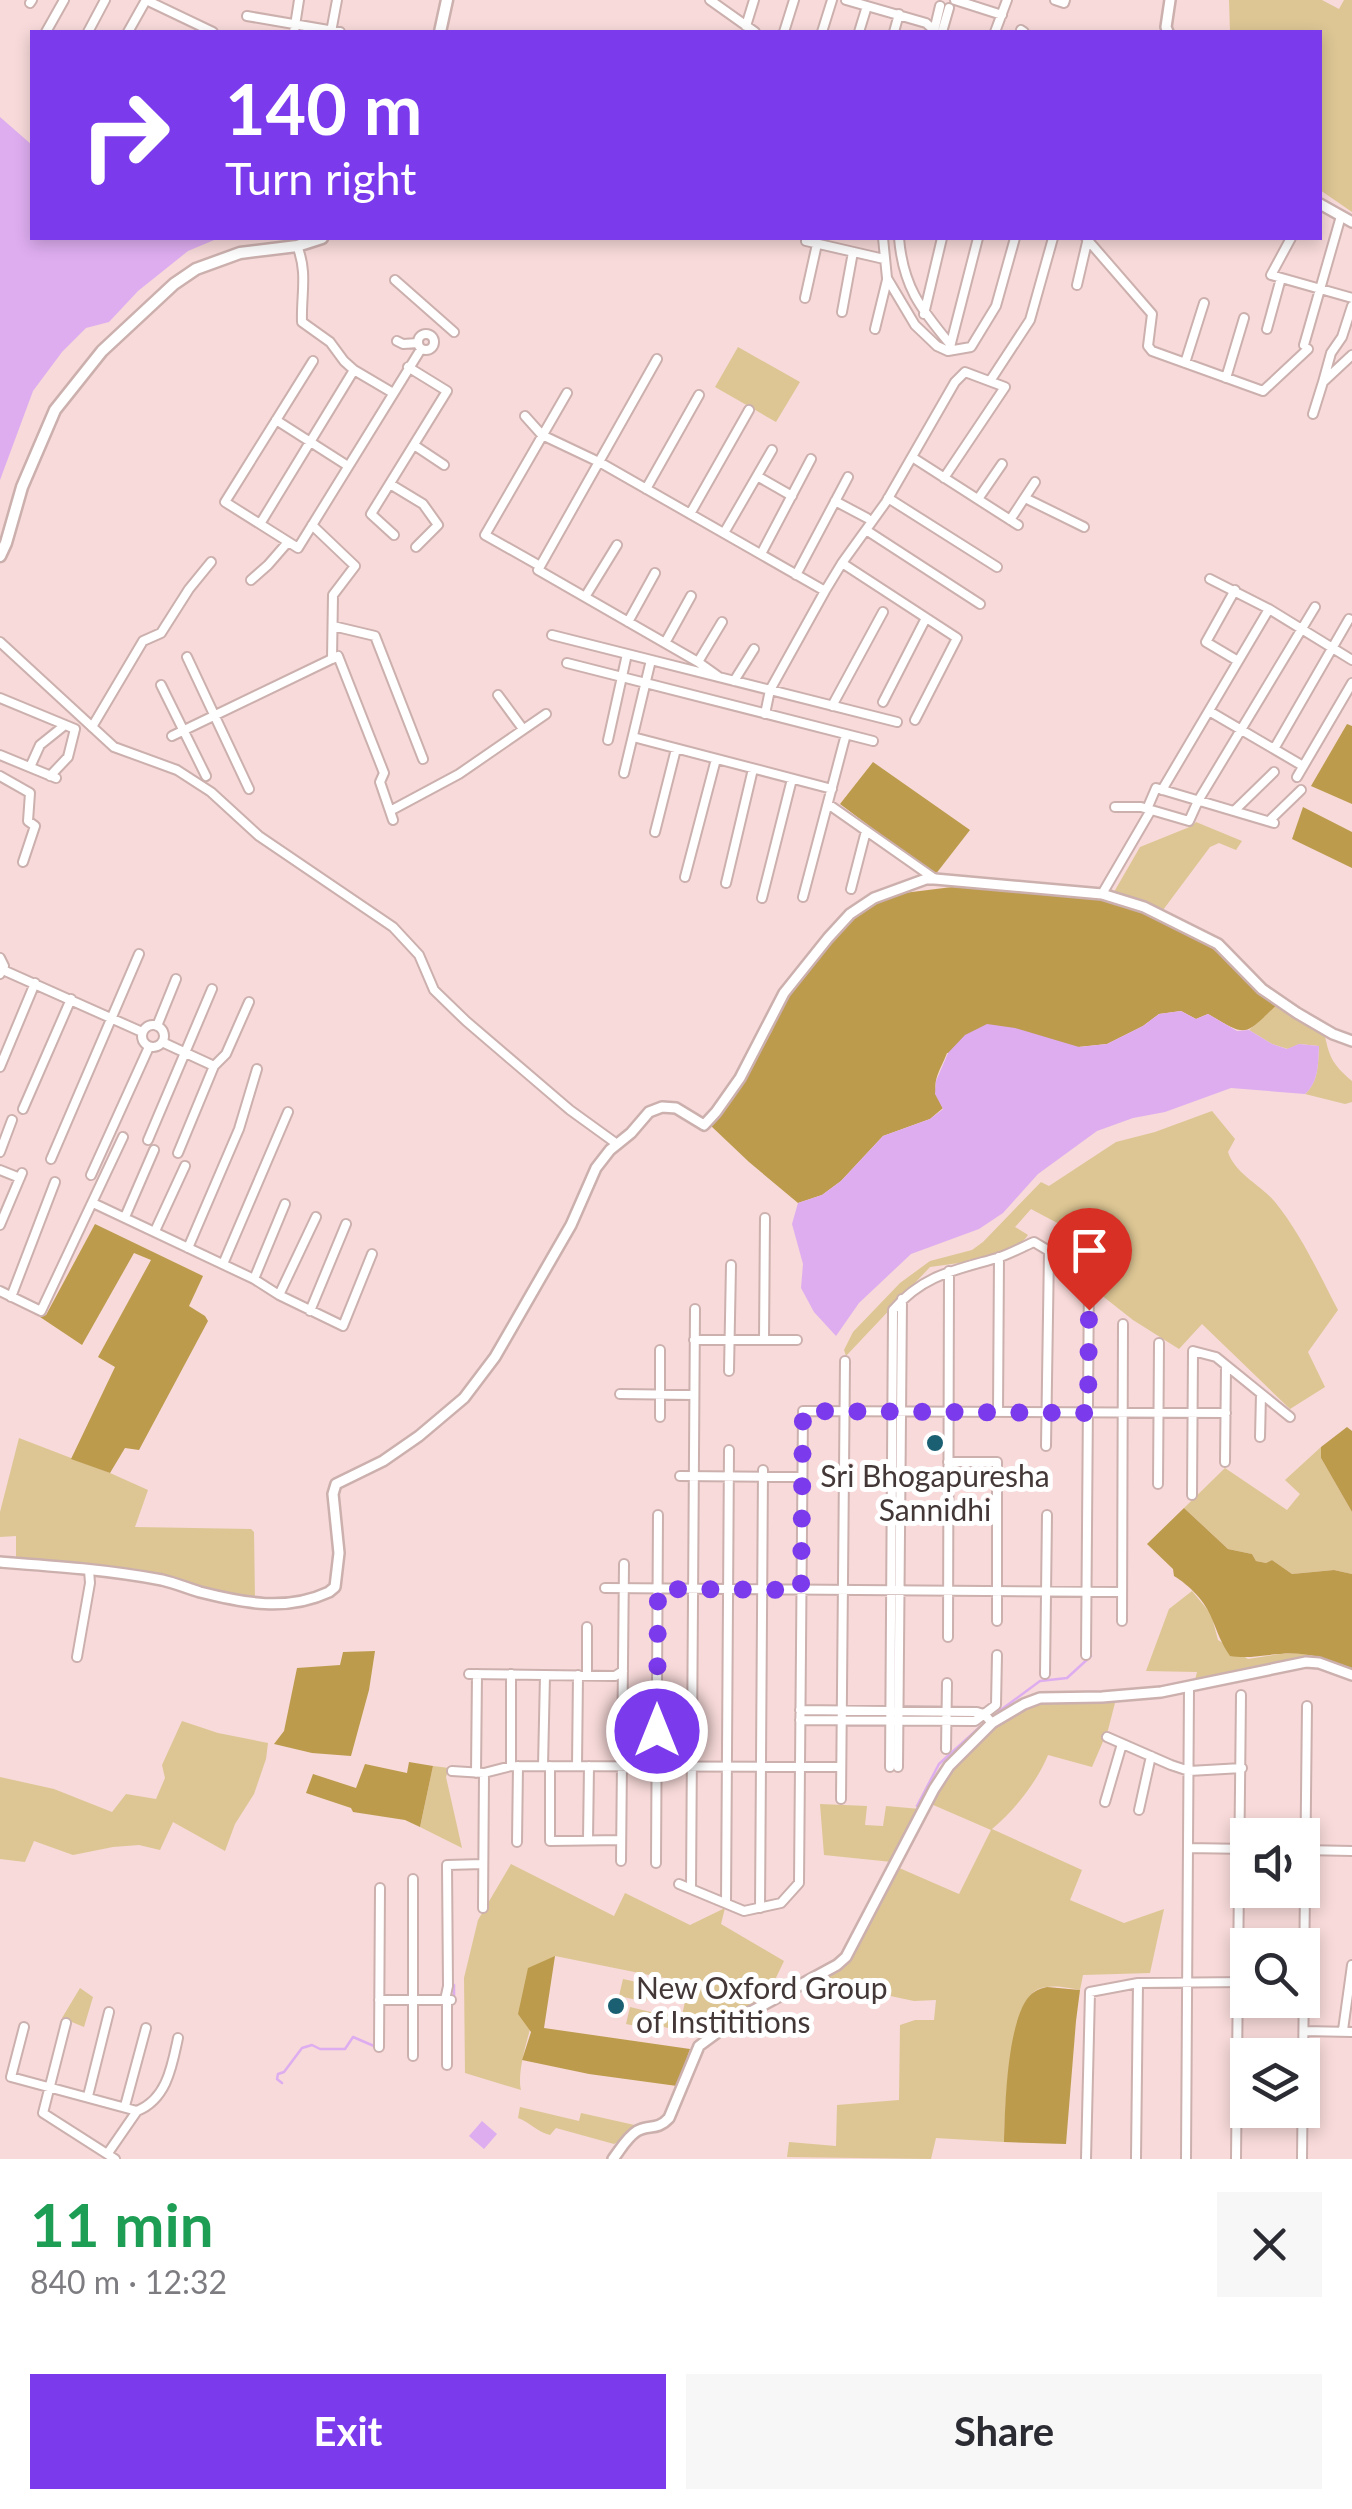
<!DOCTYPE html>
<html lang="en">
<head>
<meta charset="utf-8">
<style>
  body { margin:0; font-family:Lato,sans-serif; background:#f7f7f7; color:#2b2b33; height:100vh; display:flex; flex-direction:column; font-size:38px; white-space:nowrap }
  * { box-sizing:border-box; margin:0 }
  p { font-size:32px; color:#7c7c81 }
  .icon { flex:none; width:55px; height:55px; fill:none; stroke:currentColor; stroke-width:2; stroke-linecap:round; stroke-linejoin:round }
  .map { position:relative; height:2159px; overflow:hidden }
  .sheet { display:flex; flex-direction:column; background:#fff; flex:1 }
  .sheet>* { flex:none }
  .guide { position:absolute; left:30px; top:30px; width:1292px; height:210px; border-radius:0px; box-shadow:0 5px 15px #0003; background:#7c3aed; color:#fff; overflow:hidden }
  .controls { position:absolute; left:1230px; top:1818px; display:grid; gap:20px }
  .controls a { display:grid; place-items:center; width:90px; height:90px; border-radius:0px; background:#fff; box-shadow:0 5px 15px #0003; font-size:50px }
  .pin { position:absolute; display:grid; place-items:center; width:85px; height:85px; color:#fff; margin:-102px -42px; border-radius:50% 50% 50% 0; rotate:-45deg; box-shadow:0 0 10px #0007 }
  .pin .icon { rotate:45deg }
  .me { position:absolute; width:110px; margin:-55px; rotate:0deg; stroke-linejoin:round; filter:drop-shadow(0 0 8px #0008) }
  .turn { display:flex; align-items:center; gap:35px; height:210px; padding:0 30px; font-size:45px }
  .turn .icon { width:130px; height:130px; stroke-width:2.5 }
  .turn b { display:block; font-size:70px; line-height:85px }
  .round { display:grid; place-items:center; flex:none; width:105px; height:105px; border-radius:0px; background:#f7f7f7 }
  .overview { display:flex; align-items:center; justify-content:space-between; height:170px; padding:0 30px }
  h1 { font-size:60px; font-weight:700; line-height:75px; color:#1e9e55 }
  .primary-button { display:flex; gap:20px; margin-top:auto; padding:20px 30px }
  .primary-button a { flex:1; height:115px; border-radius:0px; background:#7c3aed; color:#fff; font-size:40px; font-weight:700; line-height:115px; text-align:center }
  .primary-button a+a { background:#f7f7f7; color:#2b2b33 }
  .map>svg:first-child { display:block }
  .green { fill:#ddc694 }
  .forest { fill:#bc9b4d }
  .water { fill:#deadf0 }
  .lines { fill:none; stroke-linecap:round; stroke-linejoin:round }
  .stream { stroke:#deadf0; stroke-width:2.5 }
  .minor-casing { stroke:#cbb0ae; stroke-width:12 }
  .tertiary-casing { stroke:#cbb0ae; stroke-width:14 }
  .secondary-casing { stroke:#cbb0ae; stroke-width:15 }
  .minor { stroke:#fff; stroke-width:8 }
  .tertiary { stroke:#fff; stroke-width:9 }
  .secondary { stroke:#fff; stroke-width:10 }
  .route { stroke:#7c3aed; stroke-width:18; stroke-dasharray:0 32.4 }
  .poi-dot { fill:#1b6072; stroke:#fff; stroke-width:4 }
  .labels { text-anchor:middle; stroke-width:10; stroke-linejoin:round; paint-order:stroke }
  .poi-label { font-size:30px; fill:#433837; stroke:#fff }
</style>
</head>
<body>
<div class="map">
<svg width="1352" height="2159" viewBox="0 0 1352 2159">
  <rect width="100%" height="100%" fill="#f7dad9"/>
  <!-- green -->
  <path class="green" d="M 1229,0 L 1322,0 L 1339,9 L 1344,0 L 1352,0 L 1352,212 L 1320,190 L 1320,32 L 1230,32 Z
    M 738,347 L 800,382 L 776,422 L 715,387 Z
    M 1196,822 L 1242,841 L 1236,850 L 1219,843 L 1210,847 L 1163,910 L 1114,892 L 1140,847 L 1192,826 Z
    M 1277,1005 L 1324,1031 C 1329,1057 1332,1064 1352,1081 L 1352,1102 L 1345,1104 L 1305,1094 C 1319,1082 1318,1063 1319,1046 L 1300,1044 L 1288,1049 L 1272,1044 L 1249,1030 Z
    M 1212,1111 L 1235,1139 L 1228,1152 C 1235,1174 1261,1185 1275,1202 C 1301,1234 1319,1274 1338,1310 L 1308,1352 L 1325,1387 L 1290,1409 L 1202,1324 L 1179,1349 L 1133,1320 L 1100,1294 L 1121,1257 L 1031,1209 L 1015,1227 L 1028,1235 C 1015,1254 989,1255 968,1260 L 966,1262 L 930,1267 L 846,1356 L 844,1350 L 853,1332 L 900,1283 L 930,1261 L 972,1250 L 983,1242 L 1041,1182 L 1049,1186 L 1116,1142 L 1155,1132 Z
    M 19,1438 L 110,1473 L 148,1490 L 135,1527 L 251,1529 L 254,1532 L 255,1600 L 84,1566 L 16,1559 L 16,1536 L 0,1537 L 0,1512 Z
    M 1321,1447 L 1321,1458 L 1352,1512 L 1352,1574 L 1334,1570 L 1292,1574 L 1272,1560 L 1266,1563 L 1256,1561 L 1252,1554 L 1228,1549 L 1184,1508 L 1225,1468 L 1287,1510 L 1300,1494 L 1285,1480 Z
    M 1192,1591 L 1211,1614 L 1218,1640 L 1248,1659 L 1280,1654 L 1310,1654 L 1309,1657 L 1195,1680 L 1197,1672 L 1146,1671 L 1169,1609 Z
    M 1116,1699 L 1108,1730 L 1092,1767 L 1048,1755 C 1037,1782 1014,1811 992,1829 L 1082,1870 L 1070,1900 L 1124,1923 L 1164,1909 L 1150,1973 L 1083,1975 L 1080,1990 C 1067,1988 1047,1983 1035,1991 C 1008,2009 1005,2111 1004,2142 L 936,2138 L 931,2159 L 787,2157 L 789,2142 L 836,2146 L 837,2105 L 899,2100 L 900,2025 L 915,2020 L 934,2020 L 936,2000 L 914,2001 L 843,1986 L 842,1994 L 831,1988 L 823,1978 L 845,1963 L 859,1945 L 897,1867 L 959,1894 L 991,1830 L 931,1804 L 950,1768 L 999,1723 L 1022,1707 L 1043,1701 Z
    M 182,1721 L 218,1733 L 268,1743 L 266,1759 L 254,1794 L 235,1824 L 225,1851 L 173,1822 L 160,1850 L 139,1845 L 113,1847 L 73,1855 L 34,1841 L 25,1862 L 0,1859 L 0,1777 L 54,1789 L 112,1812 L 126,1794 L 156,1799 L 165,1778 L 162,1765 Z
    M 433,1766 L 449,1768 L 446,1777 L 462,1848 L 420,1827 Z
    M 820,1804 L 867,1806 L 865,1825 L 883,1826 L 886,1806 L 920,1809 L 892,1862 L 824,1855 Z
    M 511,1864 L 614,1916 L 625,1893 L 690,1925 L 725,1908 L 721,1924 L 784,1961 L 773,1984 L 777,1992 L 705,2037 L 678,2034 L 689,1983 L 555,1956 C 545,1985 514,2064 521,2090 L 465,2073 L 464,1978 L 478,1920 Z
    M 623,1979 L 650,1985 L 646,2002 L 619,1996 Z
    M 80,1988 L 93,1997 L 84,2027 L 62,2018 Z
    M 630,2007 L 655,2013 L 657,2010 L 671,2013 L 668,2028 L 653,2024 L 651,2029 L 626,2024 Z
    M 520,2107 L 579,2121 L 581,2113 L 639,2126 L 625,2138 L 614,2144 L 556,2128 L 550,2135 C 537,2132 531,2123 518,2118 Z"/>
  <!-- forest -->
  <path class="forest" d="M 1347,724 L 1352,726 L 1352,804 L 1311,786 Z
    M 873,762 L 970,830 L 935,875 L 840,804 Z
    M 1303,807 L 1352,832 L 1352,868 L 1292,839 Z
    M 952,887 L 1101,899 L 1145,912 L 1212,948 L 1277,1005 C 1243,1036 1249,1038 1208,1014 L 1196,1019 L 1181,1011 L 1159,1014 L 1143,1026 L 1107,1044 L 1078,1047 L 947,1053 C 937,1078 929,1083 943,1108 L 930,1119 L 883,1136 L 841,1181 L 822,1195 L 798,1203 L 749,1162 L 710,1125 L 712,1121 L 736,1094 L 772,1031 L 788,994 L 856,915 L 876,901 L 904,893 Z
    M 95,1224 L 203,1276 L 189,1306 L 205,1316 L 208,1321 L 139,1450 L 125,1448 L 110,1473 L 71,1459 L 115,1367 L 98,1357 L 151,1260 L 134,1253 L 82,1345 L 40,1317 L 46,1315 Z
    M 1347,1427 L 1352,1431 L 1352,1512 L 1321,1458 L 1321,1447 Z
    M 1184,1508 L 1228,1549 L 1252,1554 L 1256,1561 L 1266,1563 L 1272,1560 L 1292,1574 L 1334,1570 L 1352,1574 L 1352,1671 C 1329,1658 1307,1652 1280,1654 C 1262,1655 1248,1659 1230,1656 C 1221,1643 1218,1633 1212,1619 C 1206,1602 1189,1585 1174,1576 L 1173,1569 L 1147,1544 Z
    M 375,1651 L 369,1690 L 351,1756 L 312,1753 L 274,1744 L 284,1731 L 297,1668 L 340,1665 L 343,1652 Z
    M 409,1762 L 433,1766 L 420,1827 L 405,1820 L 353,1812 L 351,1808 L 306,1793 L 313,1774 L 356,1788 L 365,1764 L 407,1773 Z
    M 555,1956 L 544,2028 L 690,2049 L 677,2086 L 589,2074 L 522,2060 L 531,2032 L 518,2014 L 528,1968 Z
    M 1047,1987 L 1080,1990 L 1076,2021 L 1066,2144 L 1004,2142 C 1005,2106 1007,2028 1027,1999 C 1033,1991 1039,1989 1047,1987 Z"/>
  <!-- water -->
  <path class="water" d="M 0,117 L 32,145 L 32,238 L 219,238 L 188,251 L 138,291 L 109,322 L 86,328 L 62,352 L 33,391 L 0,480 Z
    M 1181,1011 L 1196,1019 L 1208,1014 L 1237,1031 L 1249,1030 L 1272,1044 L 1287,1049 L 1299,1044 L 1319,1046 C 1318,1063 1319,1082 1305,1094 L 1231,1088 L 1165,1112 L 1133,1118 L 1097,1131 L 1038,1174 L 1003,1213 L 979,1229 L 911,1254 L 859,1303 L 836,1336 L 814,1312 L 801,1288 L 803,1264 L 792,1224 L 798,1203 L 822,1195 L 841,1181 L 883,1136 L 930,1119 L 943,1109 L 935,1094 L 936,1081 L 948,1053 L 965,1035 L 987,1024 L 1015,1028 L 1079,1047 L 1107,1044 L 1143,1026 L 1159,1014 Z
    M 482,2121 L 497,2134 L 484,2149 L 469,2136 Z"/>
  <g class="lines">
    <!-- stream -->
    <path class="stream" d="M 998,1712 L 1040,1681 L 1067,1678 L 1091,1656
      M 917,1806 L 939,1764 L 980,1727
      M 395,1996 L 408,1996
      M 418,1996 L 442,1996
      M 447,1996 L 454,1996 L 454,1985
      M 282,2083 L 277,2079 L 278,2074 L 284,2072 L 302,2048 L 312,2045 L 320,2049 L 345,2049 L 353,2037 L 374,2046"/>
    <defs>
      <path id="minor" d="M 146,0 L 213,32
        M 710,0 L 755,32
        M 846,0 L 926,23 L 934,30
        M 955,0 L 1002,15
        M 1055,0 L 1064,3 L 1065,0
        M 30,3 L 32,0
        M 247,16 L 340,32
        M 746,26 L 754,0
        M 1021,30 L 1024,32
        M 934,31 L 940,6
        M 46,32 L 64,0
        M 88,32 L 105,0
        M 128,32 L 146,0
        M 294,32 L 299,0
        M 331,32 L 337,0
        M 784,32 L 794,0
        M 822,32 L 832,0
        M 859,32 L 867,6
        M 894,32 L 899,14
        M 942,32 L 949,8
        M 995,32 L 1007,0
        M 883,238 L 887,278 L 915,325 L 937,346 L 948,351 L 971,347 L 996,306 L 1015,238
        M 899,238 C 903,286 920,308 950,344
        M 1086,238 L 1152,314 L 1148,346 L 1152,351 L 1263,391 L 1308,349
        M 1291,238 L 1271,275 L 1352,298
        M 806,241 L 884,259
        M 297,246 C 308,272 301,295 302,322 L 330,342 L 344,361 L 354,370 L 393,393
        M 395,280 L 454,332
        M 1077,285 L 1088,238
        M 805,298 L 817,244
        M 842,312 L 853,252
        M 924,314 L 942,238
        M 875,329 L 887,280
        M 1267,329 L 1281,278
        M418 342a8 8 0 1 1 16 0a8 8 0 1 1-16 0Z
        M 397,341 L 403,344 L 418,343
        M 1304,345 L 1341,216
        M 950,347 L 978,238
        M 657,359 L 538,570 L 698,662 L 719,677
        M 313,361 L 225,502 L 298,548 L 421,349
        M 1185,363 L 1204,303
        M 1226,378 L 1244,318
        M 990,381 L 1030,320 L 1053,238
        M 1323,382 L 1331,353 L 1342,337 L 1352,306
        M 1313,414 L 1323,382 L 1352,355
        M 525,416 L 542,435 L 601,463 L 825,591
        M 276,420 L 348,466
        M 414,445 L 444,465
        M 912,457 L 1018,525
        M 757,476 L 792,496
        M 390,484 L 423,504 L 438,525 L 416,547
        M 646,489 L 699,395
        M 888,498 L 997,567
        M 1025,498 L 1084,527
        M 978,499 L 1002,464
        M 835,501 L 867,518
        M 690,514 L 749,410
        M 1010,520 L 1035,482
        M 260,524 L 354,370
        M 312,525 L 355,566 L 333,595 L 332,659
        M 866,530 L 980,604
        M 724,533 L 772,450
        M 394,535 L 371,514 L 447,391 L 408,367
        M 761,554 L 811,459
        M 842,563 L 957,638 L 915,720
        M 540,566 L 485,535 L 567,393
        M 796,575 L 848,477
        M 1210,579 L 1269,609 L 1352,660
        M 251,580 L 268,565 L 288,542
        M 1235,590 L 1206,642 L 1238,661
        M 585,597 L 617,545
        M 628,622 L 655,573
        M 333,626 L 375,636 L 423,759
        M 552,635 L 897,722
        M 0,642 L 114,747 L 177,770 L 211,792 L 259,836 L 393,927 L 419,955 L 434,990 L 466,1021 L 570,1110 L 617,1144
        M 665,643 L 691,596
        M 187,657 L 249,789
        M 698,662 L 722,622
        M 567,663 L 873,741
        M 734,681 L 754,649
        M 161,685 L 206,776
        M 498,695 L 523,729
        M 0,698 L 75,729 L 68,757 L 50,776
        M 883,702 L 926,618
        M 832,706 L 883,612
        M 1209,711 L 1303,766
        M 765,714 L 770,690 L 825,591 L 842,563 L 886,502 L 955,382 L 965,372 L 1005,387 L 944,478
        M 92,727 L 143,641 L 161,633 L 189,589 L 211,562
        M 172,736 L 338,656 L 384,773 L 380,782 L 393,820
        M 633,737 L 832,789
        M 608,740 L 627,654
        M 1274,749 L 1349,619
        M 0,755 L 56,778
        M 30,767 L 40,745 L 65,725
        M 624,773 L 651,660
        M 0,776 L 30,793 L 28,821 L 35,826 L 23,862
        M 1297,777 L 1352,683
        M 1162,790 L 1269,609
        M 828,804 L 935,879
        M 1115,807 L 1141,807 L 1189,821 L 1198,801 L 1315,607
        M 1147,809 L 1156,788 L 1274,823
        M 390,811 L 459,774 L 546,714
        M 1234,811 L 1274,772
        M 1269,821 L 1301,790
        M 655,832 L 676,749
        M 685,877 L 716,759
        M 726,883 L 753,769
        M 851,889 L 866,831
        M 1102,894 L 1151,810
        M 803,897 L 846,734
        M 762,898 L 792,779
        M 0,958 L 4,966 L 0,974
        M 3,970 L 142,1032
        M142 1036a11 11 0 1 1 22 0a11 11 0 1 1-22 0Z
        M 157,1026 L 176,979
        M 162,1042 L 214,1066
        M 0,1067 L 35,983
        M 23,1109 L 71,999
        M 148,1140 L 212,989
        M 0,1152 L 12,1120
        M 178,1153 L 214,1066 L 226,1054 L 249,1002
        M 51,1159 L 139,954
        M 0,1170 L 20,1178
        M 91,1175 L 149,1047
        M 93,1203 L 254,1279 L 279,1295 L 343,1326 L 372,1254
        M 125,1217 L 154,1150
        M 0,1225 L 22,1173
        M 155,1231 L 185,1166
        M 188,1248 L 239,1129 L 257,1069
        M 223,1264 L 288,1112
        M 254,1279 L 285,1204
        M 0,1291 L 41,1311 L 123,1137
        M 279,1295 L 316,1217
        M 11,1297 L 55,1182
        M 310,1311 L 346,1224
        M 694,1340 L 797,1340
        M 764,1340 L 765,1218
        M 729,1371 L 731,1265
        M 620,1394 L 694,1395
        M 998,1412 L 999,1257
        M 660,1417 L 660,1350
        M 1260,1437 L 1261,1394
        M 1046,1446 L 1049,1251
        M 948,1462 L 997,1462 L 997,1621
        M 1225,1462 L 1226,1366
        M 680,1476 L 802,1477
        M 1158,1484 L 1159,1343
        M 1192,1495 L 1193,1351 L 1216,1357 L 1290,1417
        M 605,1588 L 1122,1592
        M 1122,1621 L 1123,1324
        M 948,1637 L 949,1271
        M 77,1657 L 90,1583 L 89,1570
        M 469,1674 L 615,1676 L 623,1671
        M 1045,1674 L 1047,1515
        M 587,1675 L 587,1627
        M 800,1710 L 977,1712 L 984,1714 L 992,1723
        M 800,1720 L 975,1721 L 996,1705 L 997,1655
        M 1107,1737 L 1171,1765 L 1189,1771 L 1242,1768
        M 946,1749 L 947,1683
        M 511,1766 L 511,1674
        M 543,1766 L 545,1675
        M 550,1766 L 550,1841 L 621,1840
        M 577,1766 L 578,1675
        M 890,1767 L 893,1310 C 923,1275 955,1270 997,1258 C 1010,1254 1022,1247 1034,1242 L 1089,1275 L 1086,1655
        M 898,1767 L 902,1299
        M 452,1771 L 484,1773 L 511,1766 L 841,1767
        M 476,1773 L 477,1674
        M 841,1799 L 845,1361
        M 1105,1802 L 1122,1744
        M 1139,1810 L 1151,1756
        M 588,1840 L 589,1766
        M 517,1842 L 518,1766
        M 1188,1848 L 1248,1849
        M 1302,1850 L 1352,1851
        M 621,1861 L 624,1564
        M 656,1863 L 658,1515
        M 679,1884 L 744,1911 L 781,1903 L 799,1883 L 803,1411 L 1226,1413
        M 691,1889 L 695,1309
        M 726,1903 L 729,1450
        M 483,1908 L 484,1773
        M 760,1908 L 763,1470
        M 379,2000 L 451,2000
        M 445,2000 L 448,1986 L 447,1865 L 483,1864
        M 447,2000 L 447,2065
        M 66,2023 L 43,2113 L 115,2159
        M 24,2027 L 11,2077 L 137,2111
        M 1343,2030 L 1352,1965
        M 1304,2031 L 1352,2032
        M 379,2047 L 380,1888
        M 413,2056 L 413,1879
        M 88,2096 L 109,2012
        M 125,2106 L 146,2028
        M 108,2153 L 137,2111 C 167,2099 172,2066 178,2038
        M 1086,2159 L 1090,1992 L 1138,1983 L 1248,1982
        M 1136,2159 L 1138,1983
        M 1186,2159 L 1189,1688
        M 1236,2159 L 1241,1695
        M 1302,2159 L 1307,1706"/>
      <path id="tertiary" d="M 1168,32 L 1166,27 L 1170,0
        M 1320,204 L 1352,222
        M 0,1562 C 54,1566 109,1570 162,1580 C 175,1583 187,1588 200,1592 C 244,1603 286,1612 329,1592 L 335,1587 L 339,1553 L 333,1494 L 336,1484 L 383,1461 L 419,1436 L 464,1398 L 495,1357 L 571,1225 L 596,1168 L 610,1150 L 631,1133 L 649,1112 L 662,1107 L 676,1108 L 704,1125 L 716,1112 L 740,1078 L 784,993 L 828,938 L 850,914 L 874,898 L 926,879 L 935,879 L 1102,894 L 1144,907 L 1218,944 L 1262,989 L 1297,1013 L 1333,1034 L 1352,1041
        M 613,2159 C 620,2150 627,2137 637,2131 C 649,2124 657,2131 669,2118 L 699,2046 L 730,2023 L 837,1965 L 846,1957 L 934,1789 L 949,1766 L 992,1723 L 1024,1704 L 1040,1698 L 1102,1697 L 1161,1692 L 1306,1662 L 1319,1663 L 1352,1675"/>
      <path id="secondary" d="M 440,32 L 447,0
        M 0,556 L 6,543 L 22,487 L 55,410 L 102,351 L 174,284 L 196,269 L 240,253 L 297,246 L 322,238"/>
    </defs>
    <!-- minor casing -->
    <use href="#minor" class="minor-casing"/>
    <!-- tertiary casing -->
    <use href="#tertiary" class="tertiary-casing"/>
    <!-- secondary casing -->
    <use href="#secondary" class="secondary-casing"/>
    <!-- minor -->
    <use href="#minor" class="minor"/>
    <!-- tertiary -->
    <use href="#tertiary" class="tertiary"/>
    <!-- secondary -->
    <use href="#secondary" class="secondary"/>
  </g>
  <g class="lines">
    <!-- route -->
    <path class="route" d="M 657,1731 L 658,1589 L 801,1590 L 803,1411 L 1088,1413 L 1089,1310"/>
  </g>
  <!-- markers -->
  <g class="poi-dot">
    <circle cx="935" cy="1443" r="10"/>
    <circle cx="616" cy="2006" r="10"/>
  </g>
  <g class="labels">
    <!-- poi labels -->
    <g class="poi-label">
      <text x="935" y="1487">Sri Bhogapuresha<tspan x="935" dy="34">Sannidhi</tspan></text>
      <text x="636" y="1999" text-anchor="start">New Oxford Group<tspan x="636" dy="34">of Instititions</tspan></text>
    </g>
  </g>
</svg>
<div class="controls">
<a><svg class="icon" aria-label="sound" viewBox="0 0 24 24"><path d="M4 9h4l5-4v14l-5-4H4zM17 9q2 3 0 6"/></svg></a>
<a><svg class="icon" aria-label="search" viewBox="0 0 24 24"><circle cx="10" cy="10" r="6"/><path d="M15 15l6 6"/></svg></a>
<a><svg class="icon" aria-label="layers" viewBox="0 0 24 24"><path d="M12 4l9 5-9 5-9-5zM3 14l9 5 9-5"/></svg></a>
</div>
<div class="pin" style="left:1089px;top:1310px;background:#d93025"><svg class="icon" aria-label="arrive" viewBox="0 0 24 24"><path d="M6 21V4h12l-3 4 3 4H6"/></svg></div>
<svg class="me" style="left:657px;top:1731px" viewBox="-20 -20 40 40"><circle r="17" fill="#7c3aed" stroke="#fff" stroke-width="3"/><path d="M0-11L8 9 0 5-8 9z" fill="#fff"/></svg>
<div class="guide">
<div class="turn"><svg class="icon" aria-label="right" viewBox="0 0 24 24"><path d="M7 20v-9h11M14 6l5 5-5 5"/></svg><div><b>140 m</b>Turn right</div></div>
</div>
</div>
<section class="sheet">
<div class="overview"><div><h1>11 min</h1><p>840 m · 12:32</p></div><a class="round"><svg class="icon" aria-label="close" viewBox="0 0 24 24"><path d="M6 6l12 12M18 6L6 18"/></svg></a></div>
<div class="primary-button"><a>Exit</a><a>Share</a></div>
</section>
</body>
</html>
